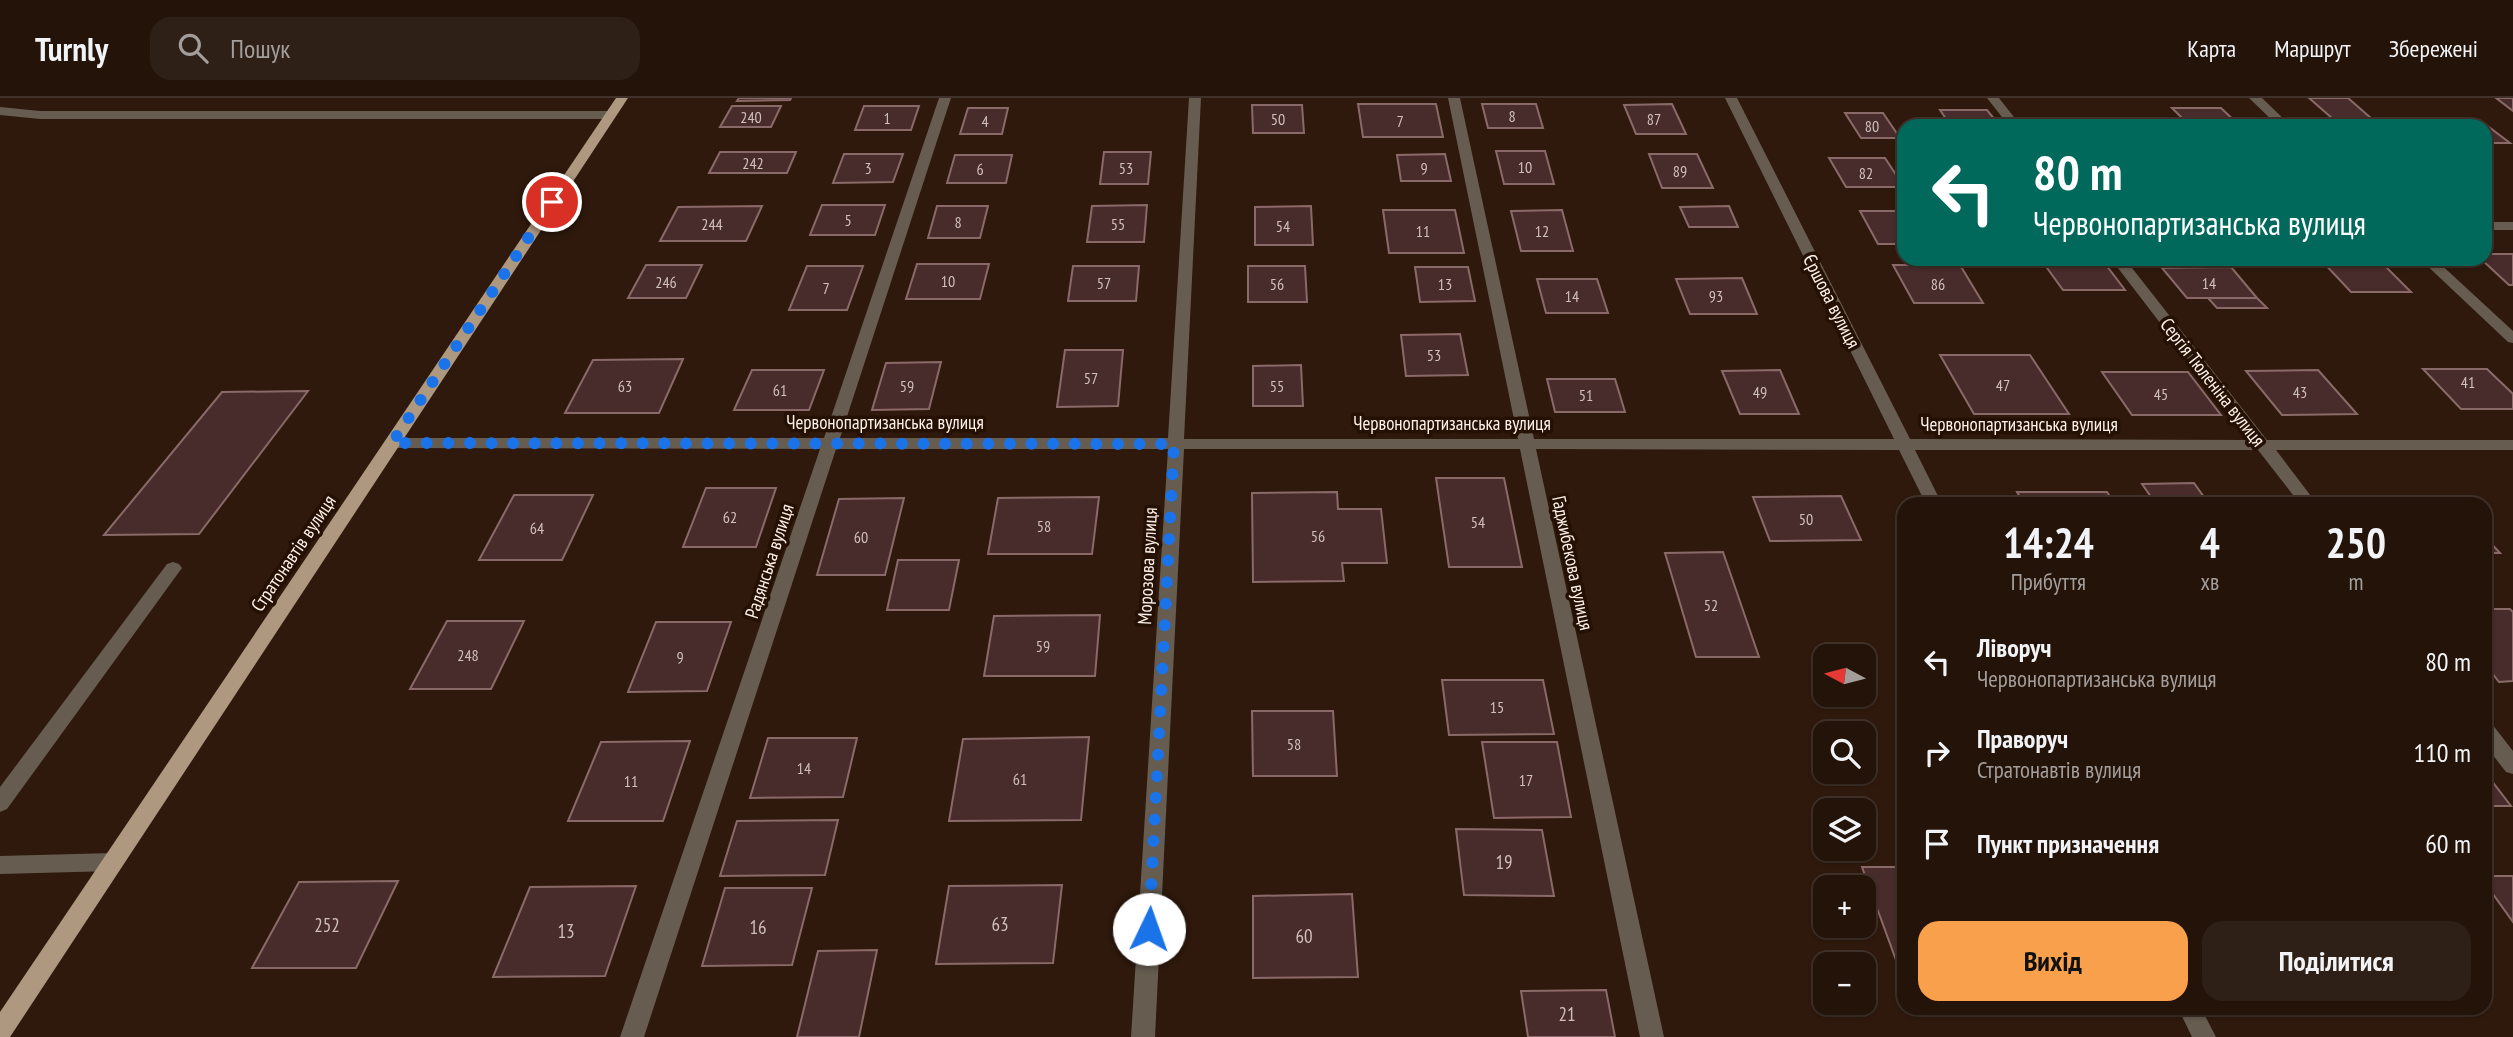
<!DOCTYPE html>
<html lang="uk">
<head>
<meta charset="utf-8">
<style>
  body { margin:0; font-family:"PT Sans Narrow",sans-serif; background:#2f2017; color:#f1f3f6; height:100vh; display:flex; flex-direction:column; font-size:26px; white-space:nowrap }
  * { box-sizing:border-box; margin:0 }
  p { font-size:23px; color:#a39e9c }
  .icon { flex:none; width:38px; height:38px; fill:none; stroke:currentColor; stroke-width:2; stroke-linecap:round; stroke-linejoin:round }
  .map { position:relative; flex:1; overflow:hidden }
  .side { position:absolute; left:1897px; top:399px; width:595px; height:518px; display:flex; flex-direction:column; background:#231309; border-radius:21px; box-shadow:0 2px 5px #0004,0 0 0 2px #40322a }
  .side>* { flex:none }
  .guide { position:absolute; left:1897px; top:21px; width:595px; height:147px; border-radius:21px; box-shadow:0 2px 5px #0004,0 0 0 2px #40322a; background:#00695c; color:#fff; overflow:hidden }
  .needle { width:46px; rotate:277deg }
  .tools { position:absolute; left:1813px; top:546px; display:grid; gap:14px }
  .tools a { display:grid; place-items:center; width:63px; height:63px; border-radius:14px; background:#231309; box-shadow:0 2px 5px #0004,0 0 0 2px #40322a; font-size:35px }
  .pin { position:absolute; display:grid; place-items:center; width:60px; height:60px; color:#fff; margin:-30px; border:4px solid #fff; border-radius:50%; box-shadow:0 2px 7px #0007 }
  .me { position:absolute; width:77px; margin:-38px; rotate:3deg; stroke-linejoin:round; filter:drop-shadow(0 0 5px #0008) }
  .turn { display:flex; align-items:center; gap:24px; height:147px; padding:0 21px; font-size:32px }
  .turn .icon { width:91px; height:91px; stroke-width:2.5 }
  .turn b { display:block; font-size:49px; line-height:60px }
  .eta { display:flex; justify-content:space-evenly; align-items:center; height:119px; text-align:center }
  .eta b { font-size:42px; font-weight:600; line-height:49px }
  .cta { display:flex; gap:14px; margin-top:auto; padding:14px 21px }
  .cta a { flex:1; height:80px; border-radius:21px; background:#f9a04d; color:#111; font-size:28px; font-weight:600; line-height:80px; text-align:center }
  .cta a+a { background:#2f2017; color:#f1f3f6 }
  ul { padding:0; list-style:none }
  li { display:flex; align-items:center; gap:21px; height:91px; padding:0 21px }
  li div { flex:1 }
  li b { display:block; font-size:26px }
  li em { font-style:normal }
  header { display:flex; align-items:center; gap:42px; box-sizing:border-box; height:98px; padding:0 35px; background:#231309; border-bottom:2px solid #40322a }
  header strong { font-size:33px }
  nav { display:flex; gap:38px; margin-inline-start:auto; font-size:24px }
  .search { width:490px; height:63px; background:#2f2017; display:flex; align-items:center; gap:18px; box-sizing:border-box; padding:0 24px; border-radius:21px; color:#a39e9c; font-size:26px }
  .map>svg:first-child { display:block }
  .building { fill:#482c2b; stroke:#8a6a68; stroke-width:2 }
  .lines { fill:none; stroke-linecap:round; stroke-linejoin:round }
  .minor { fill:#665c50; fill-rule:evenodd }
  .major { fill:#ae9980; fill-rule:evenodd }
  .route { stroke:#1a73e8; stroke-width:12; stroke-dasharray:0 21.6 }
  .labels { text-anchor:middle; stroke-width:7; stroke-linejoin:round; paint-order:stroke }
  .number-label { font-size:16px; fill:#d0c0ba }
  .street-label { font-size:19px; fill:#fef1ea; stroke:#251004 }
  .near-number-label { font-size:19px; fill:#d0c0ba }
</style>
</head>
<body>
<header>
<strong>Turnly</strong>
<div class="search"><svg class="icon" aria-label="search" viewBox="0 0 24 24"><circle cx="10" cy="10" r="6"/><path d="M15 15l6 6"/></svg>Пошук</div>
<nav><a>Карта</a><a>Маршрут</a><a>Збережені</a></nav>
</header>
<div class="map">
<svg width="2513" height="939" viewBox="0 0 2513 939">
  <rect width="100%" height="100%" fill="#2f190c"/>
  <!-- building -->
  <path class="building" d="M 739,0 L 791,0 L 790,2 L 737,3 Z
    M 2309,0 L 2348,0 L 2372,21 L 2333,21 Z
    M 2496,0 L 2513,0 L 2513,13 Z
    M 1358,6 L 1436,6 L 1443,39 L 1363,39 Z
    M 1482,6 L 1536,6 L 1543,30 L 1488,30 Z
    M 1672,6 L 1686,36 L 1636,36 L 1624,7 Z
    M 1252,7 L 1302,7 L 1304,35 L 1253,35 Z
    M 732,8 L 781,8 L 771,29 L 720,29 Z
    M 864,8 L 919,8 L 911,32 L 855,32 Z
    M 968,10 L 1008,10 L 1002,36 L 960,36 Z
    M 2172,10 L 2221,10 L 2240,28 L 2190,28 Z
    M 1940,12 L 1987,12 L 2000,28 L 1951,28 Z
    M 1845,15 L 1883,15 L 1900,40 L 1861,40 Z
    M 2440,26 L 2485,26 L 2510,45 L 2485,45 L 2485,28 Z
    M 1496,53 L 1545,53 L 1554,86 L 1504,86 Z
    M 720,54 L 796,54 L 787,75 L 709,75 Z
    M 1104,54 L 1151,54 L 1148,86 L 1100,86 Z
    M 844,56 L 903,56 L 893,84 L 833,85 Z
    M 1445,56 L 1451,83 L 1401,83 L 1397,57 Z
    M 1649,56 L 1697,56 L 1713,90 L 1662,90 Z
    M 955,57 L 1012,57 L 1006,85 L 947,85 Z
    M 1829,60 L 1885,60 L 1904,89 L 1846,89 Z
    M 822,107 L 885,107 L 875,137 L 810,137 Z
    M 1147,107 L 1144,144 L 1087,144 L 1092,108 Z
    M 762,108 L 746,143 L 660,143 L 678,109 Z
    M 937,108 L 988,108 L 980,140 L 928,140 Z
    M 1311,108 L 1313,147 L 1255,147 L 1255,109 Z
    M 1729,108 L 1738,129 L 1689,129 L 1680,109 Z
    M 1383,112 L 1455,112 L 1464,155 L 1389,155 Z
    M 1562,112 L 1573,153 L 1521,153 L 1511,113 Z
    M 1860,113 L 1904,113 L 1904,146 L 1878,146 Z
    M 2485,156 L 2513,156 L 2513,187 L 2509,187 L 2481,161 L 2485,161 Z
    M 2320,161 L 2378,161 L 2411,194 L 2351,194 Z
    M 2042,163 L 2103,163 L 2125,192 L 2063,192 Z
    M 917,166 L 989,166 L 980,201 L 906,201 Z
    M 646,167 L 702,167 L 686,200 L 628,200 Z
    M 1893,167 L 1960,167 L 1983,205 L 1914,205 Z
    M 807,168 L 863,168 L 847,212 L 789,212 Z
    M 1073,168 L 1139,168 L 1136,203 L 1068,203 Z
    M 1248,168 L 1305,168 L 1307,204 L 1248,204 Z
    M 1415,169 L 1468,169 L 1475,203 L 1420,204 Z
    M 2231,169 L 2257,200 L 2187,200 L 2162,170 Z
    M 1742,180 L 1757,216 L 1690,216 L 1676,181 Z
    M 1537,181 L 1597,181 L 1608,215 L 1546,215 Z
    M 2208,200 L 2257,200 L 2267,210 L 2217,210 Z
    M 1460,236 L 1468,277 L 1406,278 L 1401,237 Z
    M 1065,252 L 1123,252 L 1118,308 L 1057,309 Z
    M 1940,257 L 2030,257 L 2069,316 L 1974,316 Z
    M 683,261 L 659,315 L 565,315 L 593,262 Z
    M 941,264 L 929,311 L 872,312 L 886,265 Z
    M 1301,267 L 1303,308 L 1253,308 L 1253,268 Z
    M 2423,271 L 2487,271 L 2513,296 L 2513,311 L 2461,311 Z
    M 752,272 L 824,272 L 809,312 L 734,312 Z
    M 1780,272 L 1799,316 L 1740,316 L 1722,273 Z
    M 2318,272 L 2357,316 L 2282,317 L 2246,273 Z
    M 2102,274 L 2188,274 L 2221,317 L 2132,317 Z
    M 1547,281 L 1615,281 L 1625,314 L 1555,314 Z
    M 308,293 L 199,436 L 104,437 L 222,294 Z
    M 1436,380 L 1504,380 L 1522,469 L 1449,469 Z
    M 2194,385 L 2209,406 L 2156,406 L 2142,386 Z
    M 706,390 L 776,390 L 756,449 L 683,449 Z
    M 1337,394 L 1338,411 L 1381,411 L 1387,465 L 1342,465 L 1344,483 L 1253,484 L 1252,395 Z
    M 2017,394 L 2107,394 L 2115,406 L 2024,406 Z
    M 514,397 L 593,397 L 562,462 L 479,462 Z
    M 1841,398 L 1861,442 L 1770,443 L 1753,399 Z
    M 1099,399 L 1092,456 L 988,456 L 998,400 Z
    M 904,400 L 885,477 L 817,477 L 839,401 Z
    M 2485,439 L 2500,455 L 2485,455 Z
    M 1723,454 L 1759,559 L 1696,559 L 1665,455 Z
    M 898,462 L 959,462 L 949,512 L 887,512 Z
    M 2485,511 L 2510,511 L 2513,514 L 2513,583 L 2499,584 L 2485,566 Z
    M 1100,517 L 1095,578 L 984,578 L 994,518 Z
    M 447,523 L 524,523 L 491,591 L 410,591 Z
    M 656,524 L 731,524 L 707,593 L 628,594 Z
    M 1442,582 L 1543,582 L 1554,636 L 1449,637 Z
    M 1252,613 L 1333,613 L 1337,678 L 1253,678 Z
    M 1089,639 L 1081,722 L 949,723 L 963,641 Z
    M 768,640 L 857,640 L 843,699 L 750,700 Z
    M 690,643 L 663,723 L 568,723 L 601,644 Z
    M 1482,644 L 1557,644 L 1571,719 L 1494,720 Z
    M 2485,674 L 2511,708 L 2485,708 Z
    M 838,722 L 825,777 L 720,778 L 737,723 Z
    M 1456,731 L 1542,732 L 1554,798 L 1464,797 Z
    M 1862,769 L 1904,769 L 1904,884 Z
    M 2485,778 L 2513,778 L 2513,824 L 2485,785 Z
    M 398,783 L 356,870 L 252,870 L 299,784 Z
    M 1062,787 L 1053,865 L 936,866 L 949,788 Z
    M 636,788 L 605,878 L 493,879 L 530,789 Z
    M 725,790 L 812,790 L 792,867 L 702,868 Z
    M 1352,796 L 1358,879 L 1253,880 L 1253,798 Z
    M 877,852 L 859,939 L 797,939 L 818,853 Z
    M 1606,892 L 1615,939 L 1528,939 L 1521,893 Z
    M 1913,910 L 2056,910 L 2056,912 L 1914,913 Z"/>
  <g class="lines">
    <!-- minor -->
    <path class="minor" d="M 939,0 L 951,0 L 840,340 L 1168,340 L 1189,0 L 1201,0 L 1184,341 L 1518,341 L 1448,0 L 1460,0 L 1534,341 L 1894,341 L 1725,0 L 1737,0 L 1910,341 L 2250,342 L 2111,161 L 2125,161 L 2267,342 L 2513,342 L 2513,352 L 2276,352 L 2317,406 L 2300,406 L 2258,352 L 1915,352 L 1942,406 L 1926,406 L 1899,352 L 1536,351 L 1664,939 L 1640,939 L 1520,351 L 1184,351 L 1155,939 L 1131,939 L 1168,351 L 836,351 L 644,939 L 620,939 L 820,351 L 392,350 L 384,345 L 392,340 L 824,340 Z
      M 1987,0 L 1999,0 L 2021,28 L 2009,28 Z
      M 2249,0 L 2262,0 L 2291,28 L 2278,28 Z
      M 0,9 L 40,13 L 611,13 L 617,17 L 611,21 L 40,21 L 0,17 Z
      M 2485,124 L 2513,124 L 2513,132 L 2485,132 Z
      M 2420,161 L 2435,161 L 2513,233 L 2513,245 L 2508,244 Z
      M 173,464 L 179,466 L 182,470 L 179,474 L 7,711 L 0,714 L 0,689 L 167,466 Z
      M 2485,624 L 2492,626 L 2513,653 L 2513,676 L 2506,674 L 2485,647 Z
      M 113,755 L 120,758 L 124,764 L 120,770 L 113,773 L 0,776 L 0,758 Z
      M 2178,910 L 2201,910 L 2216,939 L 2192,939 Z"/>
    <!-- major -->
    <path class="major" d="M 616,0 L 628,0 L 10,939 L 0,939 L 0,914 Z"/>
  </g>
  <g class="lines">
    <!-- route -->
    <path class="route" d="M 552,104 L 392,345 L 1174,346 L 1149,831"/>
  </g>
  <g class="labels">
    <!-- number labels -->
    <g class="number-label">
      <text x="1512" y="24">8</text>
      <text x="751" y="25">240</text>
      <text x="887" y="26">1</text>
      <text x="1278" y="27">50</text>
      <text x="1654" y="27">87</text>
      <text x="985" y="29">4</text>
      <text x="1400" y="29">7</text>
      <text x="1872" y="34">80</text>
      <text x="753" y="71">242</text>
      <text x="1525" y="75">10</text>
      <text x="868" y="76">3</text>
      <text x="1126" y="76">53</text>
      <text x="1424" y="76">9</text>
      <text x="980" y="77">6</text>
      <text x="1680" y="79">89</text>
      <text x="1866" y="81">82</text>
      <text x="848" y="128">5</text>
      <text x="958" y="130">8</text>
      <text x="712" y="132">244</text>
      <text x="1118" y="132">55</text>
      <text x="1283" y="134">54</text>
      <text x="1423" y="139">11</text>
      <text x="1542" y="139">12</text>
      <text x="948" y="189">10</text>
      <text x="666" y="190">246</text>
      <text x="1104" y="191">57</text>
      <text x="2209" y="191">14</text>
      <text x="1277" y="192">56</text>
      <text x="1445" y="192">13</text>
      <text x="1938" y="192">86</text>
      <text x="826" y="196">7</text>
      <text x="1572" y="204">14</text>
      <text x="1716" y="204">93</text>
      <text x="1434" y="263">53</text>
      <text x="1091" y="286">57</text>
      <text x="2468" y="290">41</text>
      <text x="2003" y="293">47</text>
      <text x="625" y="294">63</text>
      <text x="907" y="294">59</text>
      <text x="1277" y="294">55</text>
      <text x="780" y="298">61</text>
      <text x="1760" y="300">49</text>
      <text x="2300" y="300">43</text>
      <text x="2161" y="302">45</text>
      <text x="1586" y="303">51</text>
      <text x="730" y="425">62</text>
      <text x="1806" y="427">50</text>
      <text x="1478" y="430">54</text>
      <text x="1044" y="434">58</text>
      <text x="537" y="436">64</text>
      <text x="1318" y="444">56</text>
      <text x="861" y="445">60</text>
      <text x="1711" y="513">52</text>
      <text x="1043" y="554">59</text>
      <text x="468" y="563">248</text>
      <text x="680" y="565">9</text>
      <text x="1497" y="615">15</text>
      <text x="1294" y="652">58</text>
      <text x="804" y="676">14</text>
      <text x="1020" y="687">61</text>
      <text x="1526" y="688">17</text>
      <text x="631" y="689">11</text>
    </g>
    <!-- street labels -->
    <g class="street-label">
      <text transform="translate(1832 203) rotate(63)" y="7">Єршова вулиця</text>
      <text transform="translate(2213 284) rotate(52)" y="7">Сергія Тюленіна вулиця</text>
      <text x="885" y="331">Червонопартизанська вулиця</text>
      <text x="1452" y="332">Червонопартизанська вулиця</text>
      <text x="2019" y="333">Червонопартизанська вулиця</text>
      <text transform="translate(293 455) rotate(-56)" y="7">Стратонавтів вулиця</text>
      <text transform="translate(769 463) rotate(-72)" y="7">Радянська вулиця</text>
      <text transform="translate(1573 465) rotate(78)" y="7">Гаджибекова вулиця</text>
      <text transform="translate(1147 468) rotate(-87)" y="7">Морозова вулиця</text>
    </g>
    <!-- near-number labels -->
    <g class="near-number-label">
      <text x="1504" y="771">19</text>
      <text x="1000" y="833">63</text>
      <text x="327" y="834">252</text>
      <text x="758" y="836">16</text>
      <text x="566" y="840">13</text>
      <text x="1304" y="845">60</text>
      <text x="1567" y="923">21</text>
    </g>
  </g>
</svg>
<div class="tools">
<a><svg class="needle" viewBox="-14 -14 28 28"><path d="M0-13l5 13h-10z" fill="#e53935"/><path d="M0 13l5-13h-10z" fill="#a39e9c"/></svg></a>
<a><svg class="icon" aria-label="search" viewBox="0 0 24 24"><circle cx="10" cy="10" r="6"/><path d="M15 15l6 6"/></svg></a>
<a><svg class="icon" aria-label="layers" viewBox="0 0 24 24"><path d="M12 4l9 5-9 5-9-5zM3 14l9 5 9-5"/></svg></a>
<a>+</a>
<a>−</a>
</div>
<div class="pin" style="left:552px;top:104px;background:#d93025"><svg class="icon" aria-label="arrive" viewBox="0 0 24 24"><path d="M6 21V4h12l-3 4 3 4H6"/></svg></div>
<svg class="me" style="left:1149px;top:831px" viewBox="-20 -20 40 40"><circle r="19" fill="#fff"/><path d="M0-13L10 11 0 6-10 11z" fill="#1a73e8"/></svg>
<div class="guide">
<div class="turn"><svg class="icon" aria-label="left" viewBox="0 0 24 24"><path d="M17 20v-9H6M10 6l-5 5 5 5"/></svg><div><b>80 m</b>Червонопартизанська вулиця</div></div>
</div>
<section class="side">
<div class="eta">
<div><b>14:24</b><p>Прибуття</p></div>
<div><b>4</b><p>хв</p></div>
<div><b>250</b><p>m</p></div>
</div>
<ul>
<li><svg class="icon" aria-label="left" viewBox="0 0 24 24"><path d="M17 20v-9H6M10 6l-5 5 5 5"/></svg><div><b>Ліворуч</b><p>Червонопартизанська вулиця</p></div><em>80 m</em></li>
<li><svg class="icon" aria-label="right" viewBox="0 0 24 24"><path d="M7 20v-9h11M14 6l5 5-5 5"/></svg><div><b>Праворуч</b><p>Стратонавтів вулиця</p></div><em>110 m</em></li>
<li><svg class="icon" aria-label="arrive" viewBox="0 0 24 24"><path d="M6 21V4h12l-3 4 3 4H6"/></svg><div><b>Пункт призначення</b></div><em>60 m</em></li>
</ul>
<div class="cta"><a>Вихід</a><a>Поділитися</a></div>
</section>
</div>
</body>
</html>
